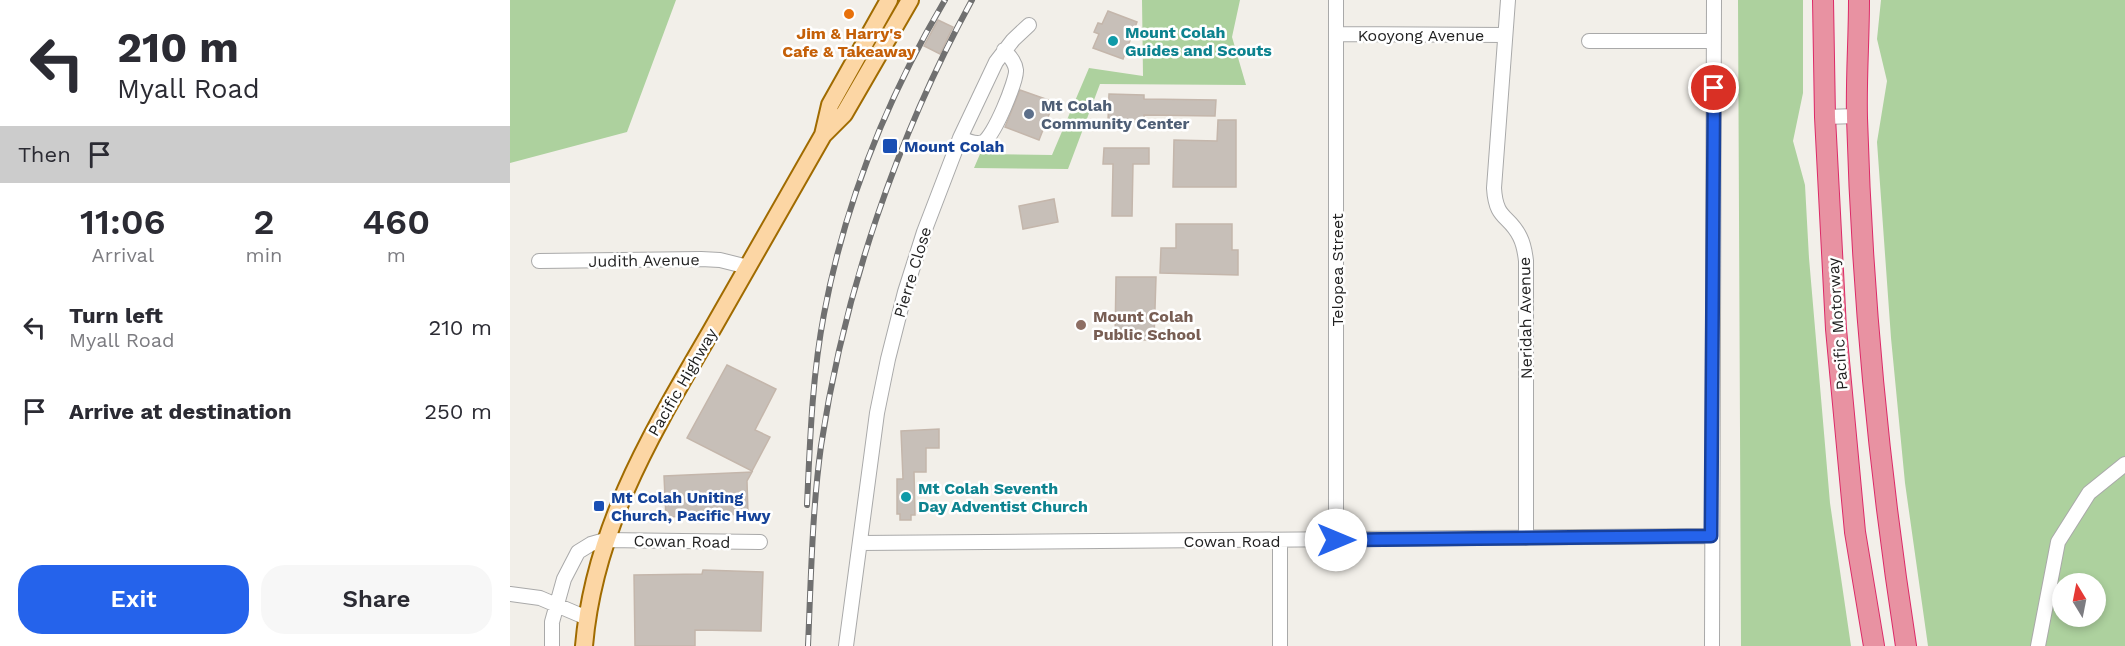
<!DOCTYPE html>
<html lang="en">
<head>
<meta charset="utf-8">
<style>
  body { margin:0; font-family:"Work Sans",sans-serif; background:#f7f7f7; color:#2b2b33; height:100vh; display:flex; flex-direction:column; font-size:22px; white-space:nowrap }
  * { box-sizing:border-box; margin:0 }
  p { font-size:20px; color:#7c7c81 }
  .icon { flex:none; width:33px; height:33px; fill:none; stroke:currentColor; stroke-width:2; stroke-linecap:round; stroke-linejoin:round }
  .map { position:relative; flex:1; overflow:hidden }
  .details { display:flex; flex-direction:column; background:#fff; width:510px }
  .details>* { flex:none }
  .guide { background:#fff; color:#2b2b33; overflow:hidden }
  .needle { width:39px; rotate:350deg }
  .buttons { position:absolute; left:1542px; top:573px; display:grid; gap:12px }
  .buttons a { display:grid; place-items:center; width:54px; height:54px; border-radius:50%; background:#fff; box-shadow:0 3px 9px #0003; font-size:30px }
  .pin { position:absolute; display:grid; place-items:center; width:51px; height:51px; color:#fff; margin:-26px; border:3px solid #fff; border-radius:50%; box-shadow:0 2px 6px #0007 }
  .me { position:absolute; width:66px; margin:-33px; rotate:90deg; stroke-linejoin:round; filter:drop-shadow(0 0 4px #0008) }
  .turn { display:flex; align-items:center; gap:21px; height:126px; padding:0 18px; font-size:27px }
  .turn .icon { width:78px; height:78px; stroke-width:2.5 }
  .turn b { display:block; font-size:42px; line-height:51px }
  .then { display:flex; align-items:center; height:57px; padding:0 18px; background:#0003; gap:12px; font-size:22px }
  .eta { display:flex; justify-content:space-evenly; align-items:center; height:102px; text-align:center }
  .eta b { font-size:36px; font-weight:600; line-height:42px }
  .primary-button { display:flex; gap:12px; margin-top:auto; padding:12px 18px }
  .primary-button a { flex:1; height:69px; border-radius:24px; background:#2563eb; color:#fff; font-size:24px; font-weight:600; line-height:69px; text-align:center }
  .primary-button a+a { background:#f7f7f7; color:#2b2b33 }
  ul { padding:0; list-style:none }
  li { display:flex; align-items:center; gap:18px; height:84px; padding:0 18px }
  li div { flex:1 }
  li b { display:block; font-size:22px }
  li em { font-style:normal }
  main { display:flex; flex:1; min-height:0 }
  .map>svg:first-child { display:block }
  .forest { fill:#add19e; fill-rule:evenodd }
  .building { fill:#c7bfb8; stroke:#c4b6ab; stroke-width:1.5 }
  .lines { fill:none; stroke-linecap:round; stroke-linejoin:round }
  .minor-casing { stroke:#a9a9a9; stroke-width:16 }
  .major-casing { stroke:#a06b00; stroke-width:20 }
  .highway-casing { stroke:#dc2a67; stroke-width:22 }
  .minor { stroke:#fff; stroke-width:14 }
  .major { stroke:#fcd6a4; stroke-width:16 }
  .highway { stroke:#e892a2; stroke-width:20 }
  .rail-casing { stroke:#707070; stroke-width:6 }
  .rail { stroke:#fff; stroke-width:4; stroke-dasharray:11; stroke-linecap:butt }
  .route-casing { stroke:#184099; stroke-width:15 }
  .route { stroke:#2563eb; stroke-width:10 }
  .food-dot { fill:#e8710a; stroke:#fff; stroke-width:2 }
  .culture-dot { fill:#0f9aa8; stroke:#fff; stroke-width:2 }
  .service-dot { fill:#5c6f8a; stroke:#fff; stroke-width:2 }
  .transit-dot { fill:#1a4fb4; stroke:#fff; stroke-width:2 }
  .education-dot { fill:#8d6e63; stroke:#fff; stroke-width:2 }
  .labels { text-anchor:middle; stroke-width:5; stroke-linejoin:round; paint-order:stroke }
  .culture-label { font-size:16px; font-weight:bold; fill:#0d838f; stroke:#fff; text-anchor:start }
  .food-label { font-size:16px; font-weight:bold; fill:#c56008; stroke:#fff }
  .street-label { font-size:16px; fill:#222; stroke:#fff }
  .service-label { font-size:16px; font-weight:bold; fill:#4e5e75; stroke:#fff; text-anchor:start }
  .transit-label { font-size:16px; font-weight:bold; fill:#164399; stroke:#fff; text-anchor:start }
  .education-label { font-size:16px; font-weight:bold; fill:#785e54; stroke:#fff; text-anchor:start }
</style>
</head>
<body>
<main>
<section class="details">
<div class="guide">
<div class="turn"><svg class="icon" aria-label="left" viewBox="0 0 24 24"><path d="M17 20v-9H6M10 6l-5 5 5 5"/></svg><div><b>210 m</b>Myall Road</div></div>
<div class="then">Then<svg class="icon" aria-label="arrive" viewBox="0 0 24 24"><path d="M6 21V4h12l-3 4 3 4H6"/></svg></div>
</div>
<div class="eta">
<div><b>11:06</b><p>Arrival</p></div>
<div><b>2</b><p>min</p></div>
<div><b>460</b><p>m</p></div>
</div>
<ul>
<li><svg class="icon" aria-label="left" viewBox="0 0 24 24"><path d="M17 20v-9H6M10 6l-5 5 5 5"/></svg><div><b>Turn left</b><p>Myall Road</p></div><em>210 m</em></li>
<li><svg class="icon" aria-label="arrive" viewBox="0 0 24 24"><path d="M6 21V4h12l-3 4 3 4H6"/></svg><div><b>Arrive at destination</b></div><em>250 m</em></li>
</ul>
<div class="primary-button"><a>Exit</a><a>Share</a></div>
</section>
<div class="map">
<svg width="1615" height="646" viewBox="0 0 1615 646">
  <rect width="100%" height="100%" fill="#f2efe9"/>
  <!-- forest -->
  <path class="forest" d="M 0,0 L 166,0 L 117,132 L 0,163 Z
    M 632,0 L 730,0 L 722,37 L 736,85 L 590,84 L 558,169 L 464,168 L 470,154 L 542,155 L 579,68 L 633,76 Z
    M 1228,0 L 1293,0 L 1293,93 L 1283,141 L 1295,185 L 1299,258 L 1320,503 L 1341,646 L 1231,646 Z
    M 1371,0 L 1615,0 L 1615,646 L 1418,646 L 1395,483 L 1381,338 L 1367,142 L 1377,81 L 1367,39 ZM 1552,584 L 1586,584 L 1586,616 L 1552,616 Z"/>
  <!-- building -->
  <path class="building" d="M 598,11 L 627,22 L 613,59 L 583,48 L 589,34 L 584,32 L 588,23 L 592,24 Z
    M 428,20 L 443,27 L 430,54 L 414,46 Z
    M 510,90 L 544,102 L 529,140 L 495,127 Z
    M 599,94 L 634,95 L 634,99 L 706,100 L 705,116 L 634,115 L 634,122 L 598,121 Z
    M 708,120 L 726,120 L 726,187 L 663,187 L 664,140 L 707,141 Z
    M 594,148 L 639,148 L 639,164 L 623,164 L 622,216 L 602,216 L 603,164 L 593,164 Z
    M 544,199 L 548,222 L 513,229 L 509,206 Z
    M 666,224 L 722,224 L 722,250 L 728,250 L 728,275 L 650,273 L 651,248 L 666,248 Z
    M 606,277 L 646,277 L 644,340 L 605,340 Z
    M 217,365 L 266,389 L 245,430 L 260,437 L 242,471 L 177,438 Z
    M 429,429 L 429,448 L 416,448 L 416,472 L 404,472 L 405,515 L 401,515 L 401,520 L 390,520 L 390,514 L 387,514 L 387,479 L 393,479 L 391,431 Z
    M 242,472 L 237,481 L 238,514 L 156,517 L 154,476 Z
    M 193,570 L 253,572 L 251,631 L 185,630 L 185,646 L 125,646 L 124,575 L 192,574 Z"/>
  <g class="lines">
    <defs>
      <path id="minor" d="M 998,0 L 984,188 C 986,221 999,214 1010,237 C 1014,245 1015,252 1016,261 L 1016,538
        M 827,34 L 995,35
        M 1079,41 L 1204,41
        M 1315,117 L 1347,116
        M 450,138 C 457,141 466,145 473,142 C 483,139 507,80 506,70 C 505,61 499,56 494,50
        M 29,261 L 191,259 L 210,260 L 238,267
        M 826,540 L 826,0
        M 770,541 L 770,646
        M 350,543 L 1201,536
        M 0,594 L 30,598 L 77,618
        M 42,646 L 42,622 L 54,579 L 68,552 L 81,544 L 95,540 L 250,542
        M 336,646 L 367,413 L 378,359 L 395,292 L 414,232 L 450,138 L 486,62 L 503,40 L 519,25
        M 1202,646 L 1204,0
        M 1528,646 L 1548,542 L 1579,493 L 1615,464"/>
      <path id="major" d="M 313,135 L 320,105 L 379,0
        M 74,646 C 84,528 142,433 200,333 C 237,267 275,201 313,135 L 334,114 L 400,0"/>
      <path id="highway" d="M 1313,0 L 1315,117 L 1326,329 L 1345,532 L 1364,646
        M 1349,0 C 1349,39 1346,79 1347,118 C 1352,295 1369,471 1396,646"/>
    </defs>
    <!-- minor casing -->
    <use href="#minor" class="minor-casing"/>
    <!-- major casing -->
    <use href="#major" class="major-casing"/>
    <!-- highway casing -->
    <use href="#highway" class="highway-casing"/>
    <!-- minor -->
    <use href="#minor" class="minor"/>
    <!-- major -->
    <use href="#major" class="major"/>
    <!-- highway -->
    <use href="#highway" class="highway"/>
    <defs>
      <path id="rail" d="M 297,505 C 300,441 302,377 314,314 C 335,202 377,98 435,0
        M 298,646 C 301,579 302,512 311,446 C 334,292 387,137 462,0"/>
    </defs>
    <!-- rail casing -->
    <use href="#rail" class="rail-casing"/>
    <!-- rail -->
    <use href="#rail" class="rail"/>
  </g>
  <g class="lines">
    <defs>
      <path id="route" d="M 826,540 L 1201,536 L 1204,88"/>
    </defs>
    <!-- route casing -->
    <use href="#route" class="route-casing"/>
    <!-- route -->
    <use href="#route" class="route"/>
  </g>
  <!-- markers -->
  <circle class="food-dot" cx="339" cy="14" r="6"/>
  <g class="culture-dot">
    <circle cx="603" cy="41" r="6"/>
    <circle cx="396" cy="497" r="6"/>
  </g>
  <circle class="service-dot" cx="519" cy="114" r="6"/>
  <g class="transit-dot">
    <rect x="372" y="138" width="16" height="16" rx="3"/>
    <rect x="83" y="500" width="12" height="12" rx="3"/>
  </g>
  <circle class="education-dot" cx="571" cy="325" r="6"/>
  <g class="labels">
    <!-- culture labels -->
    <g class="culture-label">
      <text x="615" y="38">Mount Colah<tspan x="615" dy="18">Guides and Scouts</tspan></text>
      <text x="408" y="494">Mt Colah Seventh<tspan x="408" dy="18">Day Adventist Church</tspan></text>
    </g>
    <!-- food labels -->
    <g class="food-label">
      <text x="339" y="39">Jim &amp; Harry's<tspan x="339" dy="18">Cafe &amp; Takeaway</tspan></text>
    </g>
    <!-- street labels -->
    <g class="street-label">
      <text x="911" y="41">Kooyong Avenue</text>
      <text transform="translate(134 260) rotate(-1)" y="6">Judith Avenue</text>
      <text transform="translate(827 270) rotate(-90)" y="6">Telopea Street</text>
      <text transform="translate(402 272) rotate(-73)" y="6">Pierre Close</text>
      <text transform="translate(1015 318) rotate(-91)" y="6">Neridah Avenue</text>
      <text transform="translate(1327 324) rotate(-94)" y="6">Pacific Motorway</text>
      <text transform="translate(172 382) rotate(-60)" y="6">Pacific Highway</text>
      <text transform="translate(172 541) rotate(1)" y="6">Cowan Road</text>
      <text x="722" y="547">Cowan Road</text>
    </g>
    <!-- service labels -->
    <g class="service-label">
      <text x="531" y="111">Mt Colah<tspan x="531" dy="18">Community Center</tspan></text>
    </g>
    <!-- transit labels -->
    <g class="transit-label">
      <text x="394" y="152">Mount Colah</text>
      <text x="101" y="503">Mt Colah Uniting<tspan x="101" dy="18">Church, Pacific Hwy</tspan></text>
    </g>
    <!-- education labels -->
    <g class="education-label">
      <text x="583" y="322">Mount Colah<tspan x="583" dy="18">Public School</tspan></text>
    </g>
  </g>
</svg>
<div class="buttons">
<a><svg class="needle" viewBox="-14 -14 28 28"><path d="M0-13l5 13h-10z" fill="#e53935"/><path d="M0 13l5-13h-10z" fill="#7c7c81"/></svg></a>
</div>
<div class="pin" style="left:1204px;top:88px;background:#d93025"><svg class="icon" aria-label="arrive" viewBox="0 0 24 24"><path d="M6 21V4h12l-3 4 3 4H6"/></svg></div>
<svg class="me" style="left:826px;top:540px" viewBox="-20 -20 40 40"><circle r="19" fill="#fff"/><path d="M0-13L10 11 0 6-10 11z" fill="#2563eb"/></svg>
</div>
</main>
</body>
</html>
